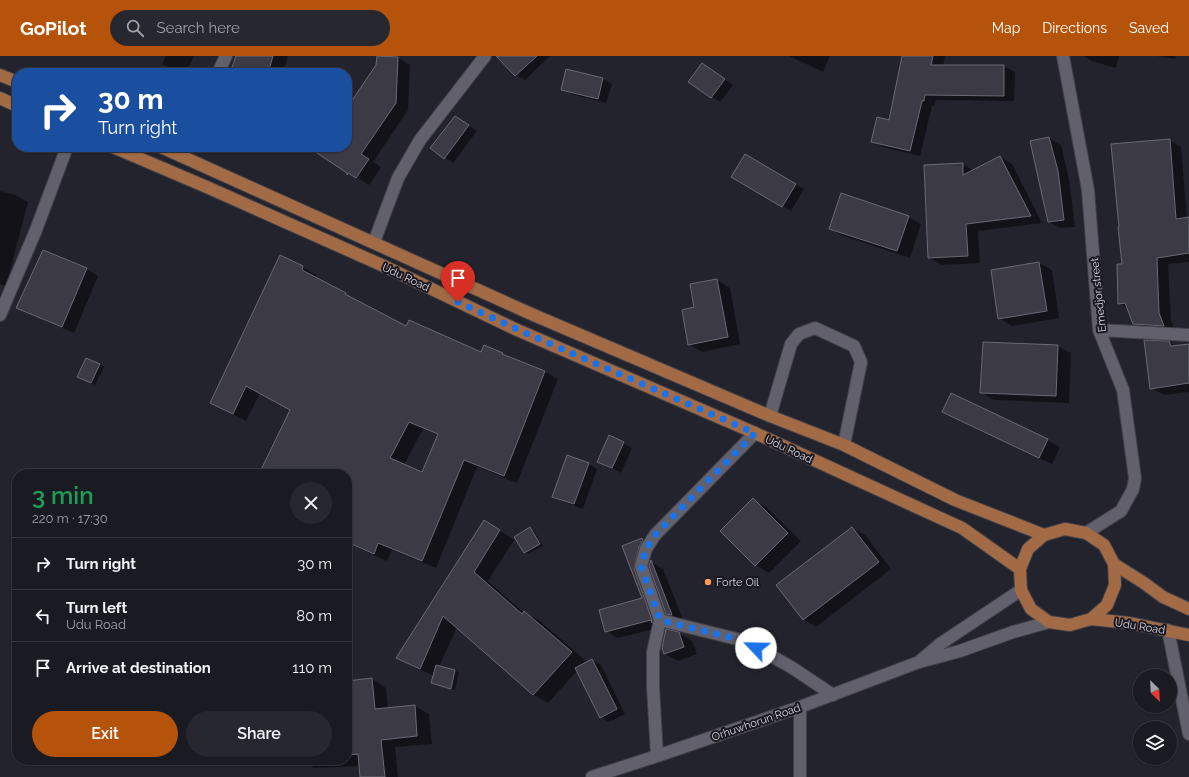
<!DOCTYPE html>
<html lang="en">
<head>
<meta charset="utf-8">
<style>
  body { margin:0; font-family:Raleway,sans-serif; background:#27272f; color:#f1f3f6; height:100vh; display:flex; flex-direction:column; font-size:15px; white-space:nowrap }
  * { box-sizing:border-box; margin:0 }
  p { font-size:13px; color:#9fa1a5 }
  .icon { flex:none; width:22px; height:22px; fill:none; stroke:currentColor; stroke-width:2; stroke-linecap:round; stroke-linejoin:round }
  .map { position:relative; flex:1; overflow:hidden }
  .side { position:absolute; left:12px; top:413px; width:340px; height:296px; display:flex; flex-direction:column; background:#1a1a22; border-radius:16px; box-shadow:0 1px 3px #0004,0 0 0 1px #383840 }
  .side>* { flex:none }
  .top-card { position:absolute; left:12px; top:12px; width:340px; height:84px; border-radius:16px; box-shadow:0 1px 3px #0004,0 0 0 1px #383840; background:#1a4fa0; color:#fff; overflow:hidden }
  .needle { width:26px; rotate:156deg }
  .tools { position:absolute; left:1133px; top:613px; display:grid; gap:8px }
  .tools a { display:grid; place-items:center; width:44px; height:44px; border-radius:50%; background:#1a1a22; box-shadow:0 1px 3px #0004,0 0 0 1px #383840; font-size:20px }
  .pin { position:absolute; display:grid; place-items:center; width:34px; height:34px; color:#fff; margin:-41px -17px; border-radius:50% 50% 50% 0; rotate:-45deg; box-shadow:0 0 4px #0007 }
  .pin .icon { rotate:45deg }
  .me { position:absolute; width:44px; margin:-22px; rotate:294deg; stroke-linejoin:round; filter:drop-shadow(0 0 3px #0008) }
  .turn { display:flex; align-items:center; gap:14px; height:84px; padding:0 20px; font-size:18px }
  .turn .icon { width:52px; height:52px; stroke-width:2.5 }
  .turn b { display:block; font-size:28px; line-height:34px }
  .round { display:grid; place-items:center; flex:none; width:42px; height:42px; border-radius:21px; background:#27272f }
  .overview { display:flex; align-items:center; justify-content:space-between; height:68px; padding:0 20px }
  h1 { font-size:24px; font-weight:600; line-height:30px; color:#1e9e55 }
  .action { display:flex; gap:8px; margin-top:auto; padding:8px 20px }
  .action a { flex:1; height:46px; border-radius:24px; background:#b45309; color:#fff; font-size:16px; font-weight:600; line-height:46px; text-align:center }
  .action a+a { background:#27272f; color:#f1f3f6 }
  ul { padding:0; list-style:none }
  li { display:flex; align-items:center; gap:12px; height:52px; padding:0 20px; border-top:1px solid #383840 }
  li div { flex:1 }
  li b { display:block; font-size:15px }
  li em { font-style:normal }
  header { display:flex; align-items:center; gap:24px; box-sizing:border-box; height:56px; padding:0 20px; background:#b45309; color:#fff }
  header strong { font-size:19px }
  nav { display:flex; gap:22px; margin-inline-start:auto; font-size:14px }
  .search { width:280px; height:36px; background:#27272f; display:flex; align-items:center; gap:10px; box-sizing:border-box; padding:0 14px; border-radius:22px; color:#9fa1a5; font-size:15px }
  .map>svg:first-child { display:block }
  .shadow { fill:#0007; fill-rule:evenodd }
  .building { fill:#3b3a45; stroke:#6a6a76; fill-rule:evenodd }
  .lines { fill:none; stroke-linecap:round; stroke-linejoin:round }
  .minor-casing { stroke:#424149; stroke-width:14 }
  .major-casing { stroke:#424149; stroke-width:14 }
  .minor { stroke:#61606c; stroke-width:12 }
  .major { stroke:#a26b46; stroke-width:12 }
  .route { stroke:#1a73e8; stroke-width:7; stroke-dasharray:0 12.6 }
  .poi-dot { fill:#fe9c57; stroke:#1a1923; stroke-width:1.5 }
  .labels { text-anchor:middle; stroke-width:4; stroke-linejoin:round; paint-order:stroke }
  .street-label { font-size:11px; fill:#d7d6dd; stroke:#1a1923 }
  .poi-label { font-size:11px; fill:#d7d6dd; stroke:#1a1923; text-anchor:start }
</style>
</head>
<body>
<header>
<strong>GoPilot</strong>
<div class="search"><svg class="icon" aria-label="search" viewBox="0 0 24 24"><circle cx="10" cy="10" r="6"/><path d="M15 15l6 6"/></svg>Search here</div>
<nav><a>Map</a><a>Directions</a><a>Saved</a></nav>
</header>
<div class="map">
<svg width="1189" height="721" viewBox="0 0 1189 721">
  <rect width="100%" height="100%" fill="#23232d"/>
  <!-- shadow -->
  <path class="shadow" d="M 166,0 L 194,0 L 186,17 L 181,17 L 162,8 Z
    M 237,0 L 288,0 L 283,17 L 231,17 Z
    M 499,0 L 550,0 L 525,24 L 516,19 L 498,1 Z
    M 789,0 L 830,0 L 823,16 Z
    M 903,0 L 945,0 L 943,10 L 1004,10 L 1015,16 L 1014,45 L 936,44 L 934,50 L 932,50 L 920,100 L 882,91 L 872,85 L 889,65 Z
    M 1083,0 L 1119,0 L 1116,12 L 1092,5 Z
    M 1157,0 L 1176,0 L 1175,3 Z
    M 398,2 L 410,9 L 408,54 L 373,106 L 381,111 L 369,129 L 356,121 L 322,91 L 347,91 L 347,54 Z
    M 711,13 L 733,29 L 720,46 L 690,26 Z
    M 567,14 L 603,23 L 612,28 L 606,47 L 571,38 L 562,33 Z
    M 463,66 L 477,75 L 453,107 L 432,92 Z
    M 1049,82 L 1061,89 L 1069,123 L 1075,171 L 1061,172 L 1049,166 L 1031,86 Z
    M 1169,84 L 1181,91 L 1187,163 L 1189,162 L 1189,206 L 1168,208 L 1171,264 L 1175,276 L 1146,275 L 1134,268 L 1128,253 L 1119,247 L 1124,209 Z
    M 745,99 L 804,133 L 791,155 L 732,121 Z
    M 1000,101 L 1012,108 L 1042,167 L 978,175 L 980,207 L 942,209 L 929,202 L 962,108 L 973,114 Z
    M 0,135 L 15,139 L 28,146 L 6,230 L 0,228 Z
    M 908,161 L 921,168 L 910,202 L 843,180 L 831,173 Z
    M 43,195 L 87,213 L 98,220 L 74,277 L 29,258 L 18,252 Z
    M 281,201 L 303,211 L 316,219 L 315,222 L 407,272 L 481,297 L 484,290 L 509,302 L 545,316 L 558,323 L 517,427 L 477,411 L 436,512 L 392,494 L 387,505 L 347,487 L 347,418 L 261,418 L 292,354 L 260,337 L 246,365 L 211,347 ZM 423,373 L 438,379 L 422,417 L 404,409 Z
    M 1039,207 L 1052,214 L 1059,262 L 1012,270 L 999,262 L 992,215 Z
    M 717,224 L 730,232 L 740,288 L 702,296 L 689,288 L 695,252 Z
    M 1169,286 L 1176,290 L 1189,289 L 1189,336 L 1164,339 L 1151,332 Z
    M 1058,290 L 1071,297 L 1069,347 L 994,344 L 982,337 Z
    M 100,309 L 104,311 L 95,329 L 82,323 Z
    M 943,356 L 1047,384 L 1060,391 L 1052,408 L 956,363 Z
    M 610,380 L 632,392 L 621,417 L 599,405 Z
    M 589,408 L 597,413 L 583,453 L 562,445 L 553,440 Z
    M 753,443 L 766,451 L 801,485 L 769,517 L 756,509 L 722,475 Z
    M 530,472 L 534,475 L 543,490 L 528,498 L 524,496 Z
    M 852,472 L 865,479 L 891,513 L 816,571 L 803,563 Z
    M 499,474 L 514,484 L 488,525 L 524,557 L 539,564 L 586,605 L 582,610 L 592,604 L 601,609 L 625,658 L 609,666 L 600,661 L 577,615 L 548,647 L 534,639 L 457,571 L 439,611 L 455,614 L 459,617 L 455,634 L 436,629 L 432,627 L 434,620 L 412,610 L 398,602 Z
    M 642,483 L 655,492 L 651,498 L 646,520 L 662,571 L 618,582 L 606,575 L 644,543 L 623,491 Z
    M 651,506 L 663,513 L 684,566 L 667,557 Z
    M 678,577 L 692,585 L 697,598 L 678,605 L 665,598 L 663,592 Z
    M 347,586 L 349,626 L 372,623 L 386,632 L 388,653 L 415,650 L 429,658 L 432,688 L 395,691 L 398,721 L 361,721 L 360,710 L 314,712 L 301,704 L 347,704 Z"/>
  <!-- building -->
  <path class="building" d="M 236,0 L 273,0 L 268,17 L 230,17 Z
    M 377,0 L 398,1 L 396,47 L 361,98 L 369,103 L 356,122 L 348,117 L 347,119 L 347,117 L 308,91 L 347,91 L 347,52 L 376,9 Z
    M 496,0 L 537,0 L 515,20 Z
    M 902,0 L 933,0 L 931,9 L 1004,9 L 1004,40 L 925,39 L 924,45 L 922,45 L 910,95 L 871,86 L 877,61 L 889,64 Z
    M 702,7 L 725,23 L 711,42 L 688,26 Z
    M 566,13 L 603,22 L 598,43 L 561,34 Z
    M 455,60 L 469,69 L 444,103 L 430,92 Z
    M 1049,81 L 1058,115 L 1064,164 L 1048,166 L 1030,85 Z
    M 1170,83 L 1176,163 L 1189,161 L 1189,197 L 1157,202 L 1159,257 L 1164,270 L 1133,268 L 1125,247 L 1118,248 L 1117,208 L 1122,208 L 1118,171 L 1119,171 L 1111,88 Z
    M 745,98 L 796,128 L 782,151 L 731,121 Z
    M 1000,100 L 1031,160 L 966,168 L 968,200 L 928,202 L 924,109 L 963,107 L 963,119 Z
    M 841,137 L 909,160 L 897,195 L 829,173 Z
    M 43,194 L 87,212 L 62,271 L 16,252 Z
    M 280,199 L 303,210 L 302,214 L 346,237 L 345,238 L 406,270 L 409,264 L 481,296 L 484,289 L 503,297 L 502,298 L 545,315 L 504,420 L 464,404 L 422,505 L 378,487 L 374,498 L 347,486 L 347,418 L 259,418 L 290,354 L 246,330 L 233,358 L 210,347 ZM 409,366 L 438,378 L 422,416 L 390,402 Z
    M 1039,206 L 1047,255 L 998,263 L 991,214 Z
    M 717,223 L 728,281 L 688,289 L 682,254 L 694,251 L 690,228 Z
    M 1144,284 L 1169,285 L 1171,290 L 1189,288 L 1189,327 L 1150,333 Z
    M 983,286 L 1058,289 L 1056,340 L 980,337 Z
    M 86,302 L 100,308 L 91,327 L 77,321 Z
    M 951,337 L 1048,383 L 1039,402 L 942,356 Z
    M 609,379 L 624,386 L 612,412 L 597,406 Z
    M 567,399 L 589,407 L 574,448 L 552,441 Z
    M 753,442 L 788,477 L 755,510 L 720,475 Z
    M 484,464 L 500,474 L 474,516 L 522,558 L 524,555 L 572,596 L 533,639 L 443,560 L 420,613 L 396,602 Z
    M 530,471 L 540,488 L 524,497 L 514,481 Z
    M 852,471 L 879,506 L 803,564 L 776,529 Z
    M 642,482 L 643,484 L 639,491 L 634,512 L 652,564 L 652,567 L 651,564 L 605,576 L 599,554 L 642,542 L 622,490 Z
    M 651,504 L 672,559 L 666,558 L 649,510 Z
    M 666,573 L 679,576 L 684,591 L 664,598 L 662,592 Z
    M 592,603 L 617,653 L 600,662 L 575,612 Z
    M 436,609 L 455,614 L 451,633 L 431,627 Z
    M 372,622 L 375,653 L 415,649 L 417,680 L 381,684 L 385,721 L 360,721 L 358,698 L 349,699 L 347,678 L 347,625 Z"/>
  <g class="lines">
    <defs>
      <path id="minor" d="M 1063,0 L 1088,134 L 1099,274 L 1123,334 L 1135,422 L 1133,433 L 1121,455 L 1086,477
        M 218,17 L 226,0
        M 374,186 L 398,122 L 420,84 L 485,0
        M 0,259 L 36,174 L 67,91
        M 1099,274 L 1189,279
        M 770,360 L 791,288 L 799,278 L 815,272 L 854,290 L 861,306 L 844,389
        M 660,564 L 745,585 L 791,611 L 833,639
        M 1168,574 L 1189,678
        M 921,604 L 940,588 L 1021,534
        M 800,651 L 800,721
        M 657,700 L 653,630 L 653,596 L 660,564 L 641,510 L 646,493 L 655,479 L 755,377
        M 592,721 L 657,700 L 800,651 L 919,606 L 960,595 L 1013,576 L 1049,566"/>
      <path id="major" d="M 0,19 L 17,26
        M 0,42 L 17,50
        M 113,91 L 209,132 L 386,211 L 515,273 L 755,377 L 962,472 L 1020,513
        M 161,91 L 529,257 L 770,360 L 844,389 L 955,444 L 1044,479
        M 1114,508 L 1115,529 L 1107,549 L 1091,563 L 1070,569 L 1049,566 L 1031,553 L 1021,534 L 1020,513 L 1028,493 L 1044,479 L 1065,473 L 1086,477 L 1104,489 L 1114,508 L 1144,527 L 1163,541 L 1189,553
        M 1091,563 L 1129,567 L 1189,579"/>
    </defs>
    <!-- minor casing -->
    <use href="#minor" class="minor-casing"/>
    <!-- major casing -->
    <use href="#major" class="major-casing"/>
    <!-- minor -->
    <use href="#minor" class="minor"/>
    <!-- major -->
    <use href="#major" class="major"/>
  </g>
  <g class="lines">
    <!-- route -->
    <path class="route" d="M 458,246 L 530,279 L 755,377 L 655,479 L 646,493 L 641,510 L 660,564 L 745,585 L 756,592"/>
  </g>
  <!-- markers -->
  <circle class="poi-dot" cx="708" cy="526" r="4"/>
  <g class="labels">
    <!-- street labels -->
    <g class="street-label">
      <text transform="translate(406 221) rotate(25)" y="4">Udu Road</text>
      <text transform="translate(1098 239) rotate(-96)" y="4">Emedjor street</text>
      <text transform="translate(789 393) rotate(25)" y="4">Udu Road</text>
      <text transform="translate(1140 570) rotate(9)" y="4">Udu Road</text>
      <text transform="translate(756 666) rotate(-19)" y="4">Orhuwhorun Road</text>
    </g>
    <!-- poi labels -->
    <g class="poi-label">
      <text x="716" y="530">Forte Oil</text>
    </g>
  </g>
</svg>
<div class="tools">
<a><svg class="needle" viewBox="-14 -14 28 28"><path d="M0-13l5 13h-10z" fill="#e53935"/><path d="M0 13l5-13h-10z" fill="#9fa1a5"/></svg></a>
<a><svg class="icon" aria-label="layers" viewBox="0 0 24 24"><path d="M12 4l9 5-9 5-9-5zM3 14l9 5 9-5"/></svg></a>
</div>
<div class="pin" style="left:458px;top:246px;background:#d93025"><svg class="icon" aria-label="arrive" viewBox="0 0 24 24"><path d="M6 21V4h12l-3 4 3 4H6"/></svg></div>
<svg class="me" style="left:756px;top:592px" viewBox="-20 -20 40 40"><circle r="19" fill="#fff"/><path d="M0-13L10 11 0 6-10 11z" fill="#1a73e8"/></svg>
<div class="top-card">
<div class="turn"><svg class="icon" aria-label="right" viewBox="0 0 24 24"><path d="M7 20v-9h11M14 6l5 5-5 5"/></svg><div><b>30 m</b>Turn right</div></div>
</div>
<section class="side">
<div class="overview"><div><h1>3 min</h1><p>220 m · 17:30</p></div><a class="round"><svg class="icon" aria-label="close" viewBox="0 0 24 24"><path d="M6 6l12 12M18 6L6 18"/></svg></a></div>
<ul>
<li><svg class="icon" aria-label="right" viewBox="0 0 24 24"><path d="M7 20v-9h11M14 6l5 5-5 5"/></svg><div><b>Turn right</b></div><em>30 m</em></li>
<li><svg class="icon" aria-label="left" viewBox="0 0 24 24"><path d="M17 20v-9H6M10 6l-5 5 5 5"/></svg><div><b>Turn left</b><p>Udu Road</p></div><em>80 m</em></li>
<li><svg class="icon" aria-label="arrive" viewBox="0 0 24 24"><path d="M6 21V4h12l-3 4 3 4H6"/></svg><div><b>Arrive at destination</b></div><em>110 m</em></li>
</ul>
<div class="action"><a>Exit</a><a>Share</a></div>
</section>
</div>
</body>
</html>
